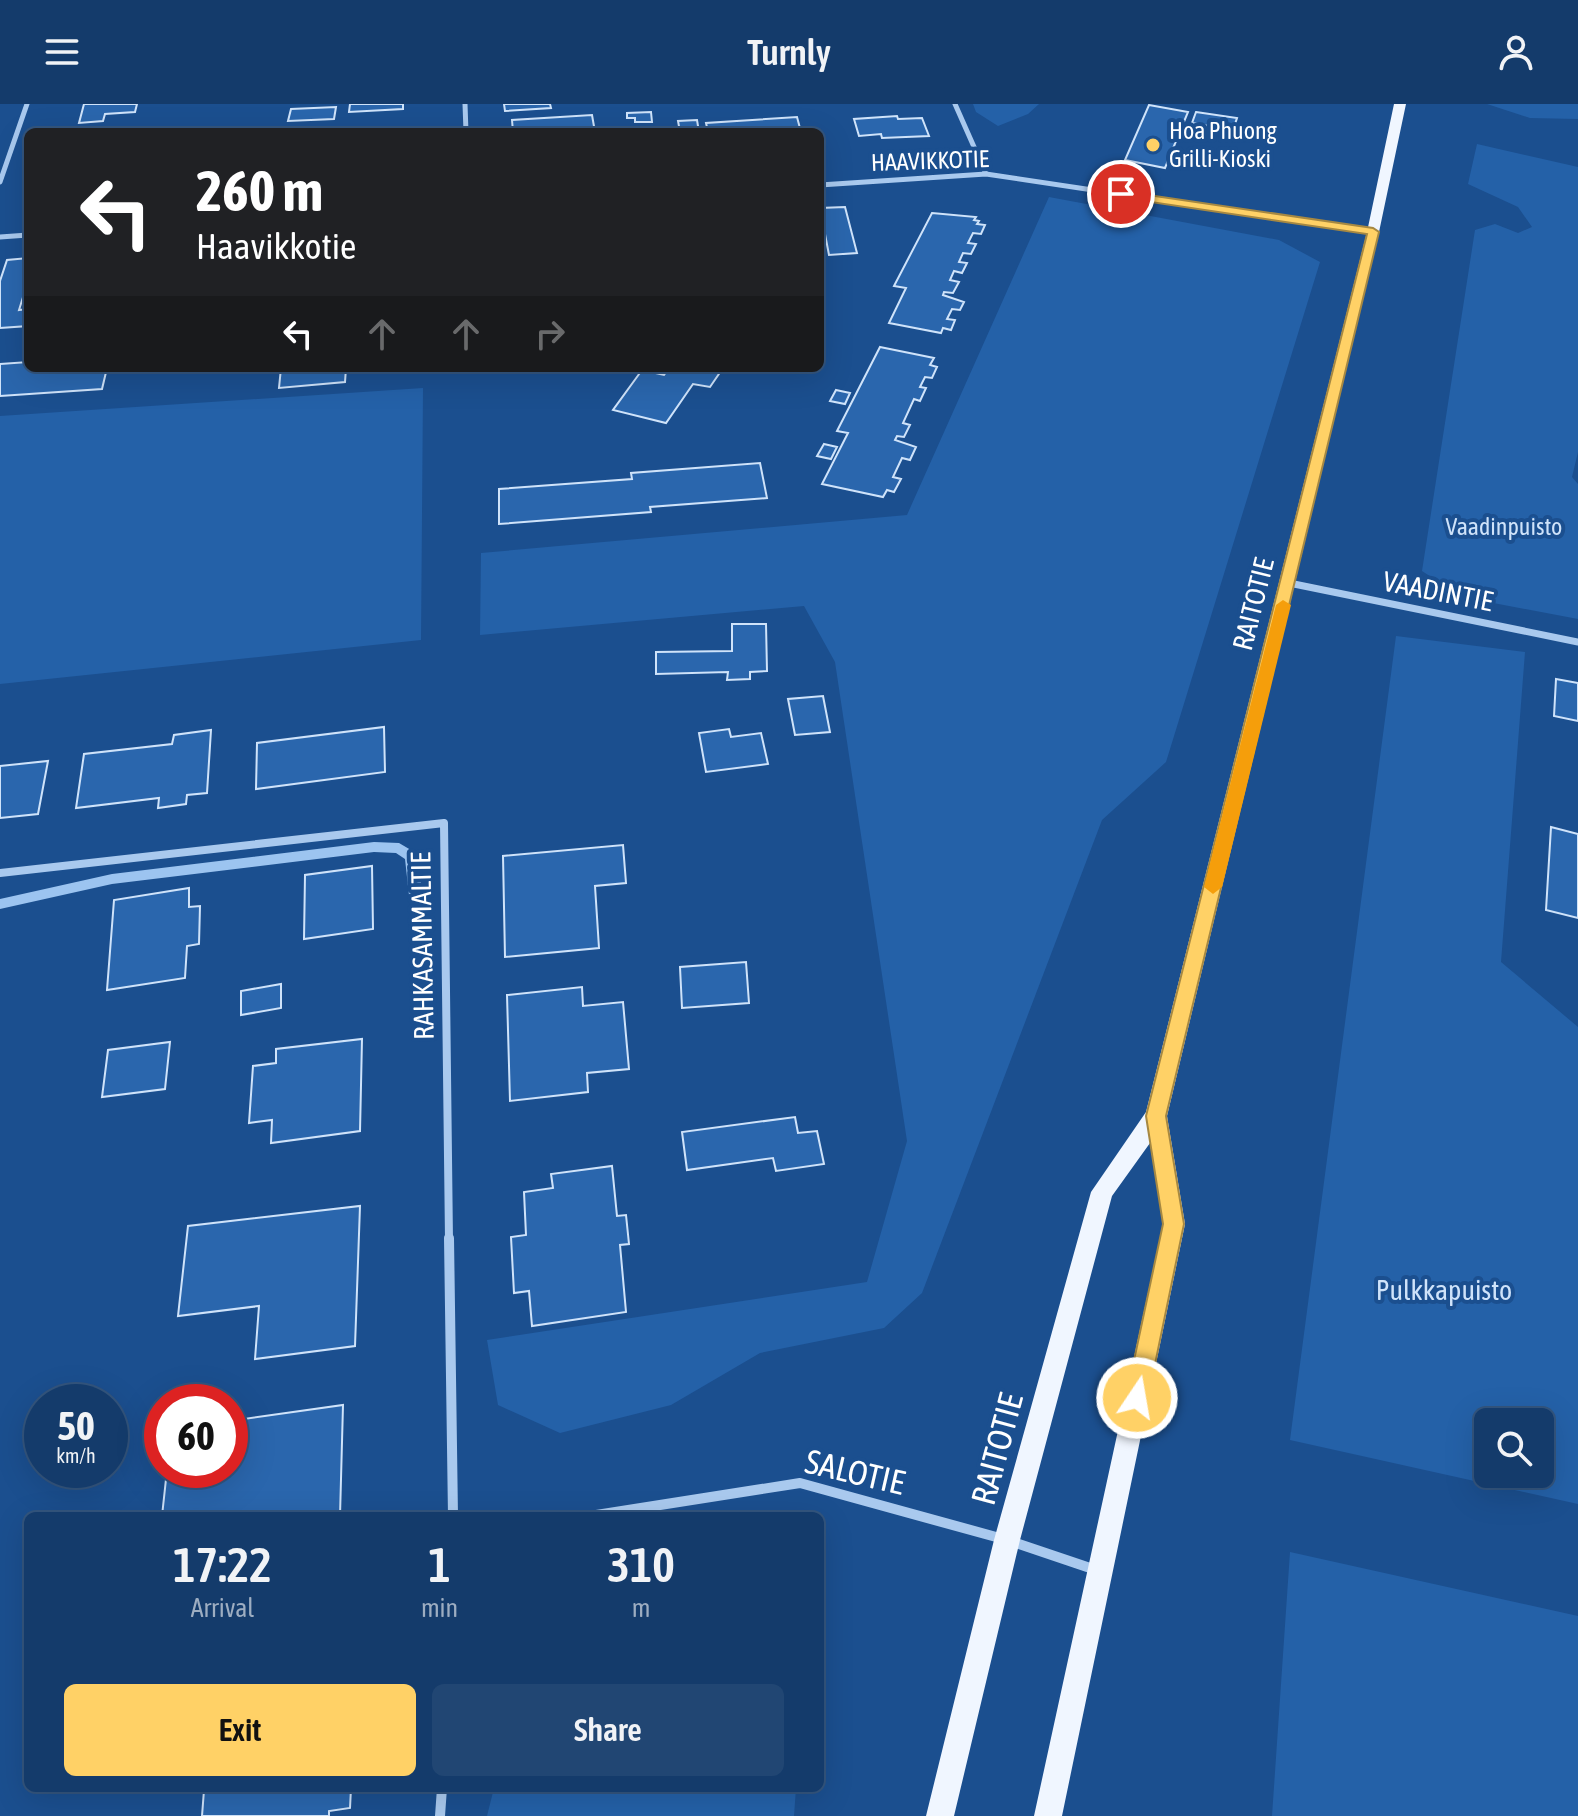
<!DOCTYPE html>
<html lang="en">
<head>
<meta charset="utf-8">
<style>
  body { margin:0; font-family:"Asap Condensed",sans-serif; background:#214673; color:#f1f3f6; height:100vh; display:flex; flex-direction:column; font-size:30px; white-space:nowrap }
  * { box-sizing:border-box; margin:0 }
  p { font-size:26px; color:#9dadc1 }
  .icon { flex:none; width:44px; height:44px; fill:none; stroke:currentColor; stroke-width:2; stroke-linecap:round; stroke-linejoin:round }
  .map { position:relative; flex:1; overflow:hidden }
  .drawer { position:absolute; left:24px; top:1408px; width:800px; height:280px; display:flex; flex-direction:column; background:#143b6b; border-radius:12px; box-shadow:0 8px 32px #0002,0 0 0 2px #33557e }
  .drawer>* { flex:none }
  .guide { position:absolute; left:24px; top:24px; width:800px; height:244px; border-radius:12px; box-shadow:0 8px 32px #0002,0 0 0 2px #33557e; background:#202124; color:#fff; overflow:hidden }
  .tools { position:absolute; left:1474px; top:1304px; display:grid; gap:16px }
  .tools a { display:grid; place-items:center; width:80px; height:80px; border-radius:12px; background:#143b6b; box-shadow:0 8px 32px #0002,0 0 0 2px #33557e; font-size:40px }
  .speed { position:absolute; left:24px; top:1280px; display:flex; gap:16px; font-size:40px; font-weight:700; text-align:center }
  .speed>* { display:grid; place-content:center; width:104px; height:104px; border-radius:50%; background:#143b6b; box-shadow:0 8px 32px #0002,0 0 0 2px #33557e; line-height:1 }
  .speed small { font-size:20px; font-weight:400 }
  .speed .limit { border:12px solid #d22; background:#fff; color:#111 }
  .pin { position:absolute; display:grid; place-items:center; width:68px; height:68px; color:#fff; margin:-34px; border:4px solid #fff; border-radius:50%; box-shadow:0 2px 8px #0007 }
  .me { position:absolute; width:88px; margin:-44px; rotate:12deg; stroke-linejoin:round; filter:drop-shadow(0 0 6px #0008) }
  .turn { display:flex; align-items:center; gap:28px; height:168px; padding:0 40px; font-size:36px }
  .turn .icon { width:104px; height:104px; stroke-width:2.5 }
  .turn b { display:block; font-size:56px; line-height:68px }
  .lanes { display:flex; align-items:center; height:76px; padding:0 40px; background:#0003; justify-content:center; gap:40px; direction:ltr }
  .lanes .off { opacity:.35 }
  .eta { display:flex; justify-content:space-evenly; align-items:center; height:136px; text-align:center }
  .eta b { font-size:48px; font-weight:600; line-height:56px }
  .cta { display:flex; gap:16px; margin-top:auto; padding:16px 40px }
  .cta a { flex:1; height:92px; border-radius:12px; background:#ffd166; color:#111; font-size:32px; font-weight:600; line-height:92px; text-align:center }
  .cta a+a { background:#214673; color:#f1f3f6 }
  header { display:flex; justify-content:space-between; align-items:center; height:104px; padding:0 40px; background:#143b6b; font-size:36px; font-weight:600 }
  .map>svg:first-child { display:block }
  .green { fill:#2461a8; fill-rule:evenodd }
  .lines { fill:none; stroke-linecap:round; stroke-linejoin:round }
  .stream { fill:#9cc4f0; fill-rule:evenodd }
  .building { fill:#2a66ad; stroke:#cfe3fa; stroke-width:2 }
  .street-far3 { stroke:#a9c9ee; stroke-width:5 }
  .street-far2 { stroke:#a9c9ee; stroke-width:7 }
  .street-far1 { stroke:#a9c9ee; stroke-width:8 }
  .street { stroke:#a9c9ee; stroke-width:10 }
  .primary { fill:#f0f6ff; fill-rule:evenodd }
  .route { fill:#ffd166; stroke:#a68842; stroke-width:2 }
  .slow { fill:#f59e0b }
  .poi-dot { fill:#ffd166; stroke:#1b4f8f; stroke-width:3 }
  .labels { text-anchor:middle; stroke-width:8; stroke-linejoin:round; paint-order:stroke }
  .far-poi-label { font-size:24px; fill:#fff; stroke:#1b4f8f; text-anchor:start }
  .far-street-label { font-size:24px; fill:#fff; stroke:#1b4f8f }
  .far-park-label { font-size:24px; fill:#cfe3fa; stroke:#1b4f8f }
  .street-label { font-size:28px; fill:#fff; stroke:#1b4f8f }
  .park-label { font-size:28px; fill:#cfe3fa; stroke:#1b4f8f }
  .near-street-label { font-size:34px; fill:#fff; stroke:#1b4f8f }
</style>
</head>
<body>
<header><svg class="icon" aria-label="menu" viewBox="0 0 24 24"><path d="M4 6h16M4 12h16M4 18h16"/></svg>Turnly<svg class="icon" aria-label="person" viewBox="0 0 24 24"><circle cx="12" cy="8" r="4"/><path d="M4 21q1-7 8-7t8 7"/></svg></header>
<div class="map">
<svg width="1578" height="1712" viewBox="0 0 1578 1712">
  <rect width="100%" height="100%" fill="#1b4f8f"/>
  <!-- green -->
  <path class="green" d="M 973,0 L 1039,0 L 1028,10 L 998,22 L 976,8 Z
    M 1487,0 L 1578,0 L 1578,15 L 1530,14 Z
    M 1477,40 L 1578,63 L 1578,348 L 1572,373 L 1578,380 L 1578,515 L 1462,493 L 1422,467 L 1475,126 L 1495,120 L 1518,129 L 1532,123 L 1518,103 L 1468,80 Z
    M 1049,93 L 1279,136 L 1320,158 L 1166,658 L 1102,716 L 922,1189 L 884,1224 L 760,1249 L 671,1301 L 560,1329 L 498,1301 L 487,1236 L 867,1178 L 907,1037 L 835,558 L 804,502 L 480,531 L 481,449 L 907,411 Z
    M 423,284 L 421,536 L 0,580 L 0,312 Z
    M 1396,532 L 1525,548 L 1501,858 L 1578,923 L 1578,1400 L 1290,1336 ZM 1540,1318 L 1540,1370 L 1488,1370 L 1488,1318 Z
    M 1290,1448 L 1578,1512 L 1578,1712 L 1272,1712 Z
    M 494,1684 L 796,1684 L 794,1712 L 487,1712 Z"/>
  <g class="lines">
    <!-- stream -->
    <path class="stream" d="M 374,738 L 399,739 L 416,749 L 423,791 L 421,795 L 411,795 L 409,791 L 405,755 L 396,749 L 374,748 L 112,780 L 0,805 L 0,795 L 112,770 Z"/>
  </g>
  <!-- building -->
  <path class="building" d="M 84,0 L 137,0 L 135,8 L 105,10 L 103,17 L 79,19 Z
    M 350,0 L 403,0 L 403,5 L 349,8 Z
    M 504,0 L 550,0 L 551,4 L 505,7 Z
    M 1149,1 L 1188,8 L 1165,64 L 1125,56 Z
    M 336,3 L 334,15 L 288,17 L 291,5 Z
    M 651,8 L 652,18 L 635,18 L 635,14 L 627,14 L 627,9 Z
    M 1196,8 L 1237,14 L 1233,26 L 1192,19 Z
    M 592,11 L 595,28 L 513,28 L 512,16 Z
    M 897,12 L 898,15 L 922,14 L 929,32 L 882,34 L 881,30 L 859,32 L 854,15 Z
    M 797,13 L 801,28 L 708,28 L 706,19 Z
    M 697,16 L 699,28 L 680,28 L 678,17 Z
    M 845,103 L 857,149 L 829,151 L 820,104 Z
    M 932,109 L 976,113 L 974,116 L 979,117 L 977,120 L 985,121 L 981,130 L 973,129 L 968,139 L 976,140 L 971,150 L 963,149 L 959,158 L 967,159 L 962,169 L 954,167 L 950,176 L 959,178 L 953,189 L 944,188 L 943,191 L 964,198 L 960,206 L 952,205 L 947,215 L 955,216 L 951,226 L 943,224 L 941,229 L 889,219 L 906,184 L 894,182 Z
    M 28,154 L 28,177 L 19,206 L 28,205 L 28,222 L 0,224 L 0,177 L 7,156 Z
    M 880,243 L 934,254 L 930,261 L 937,263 L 932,274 L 925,273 L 920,283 L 926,284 L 920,297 L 914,295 L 903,319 L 910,321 L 904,333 L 897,332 L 895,336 L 916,343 L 910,356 L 902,354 L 893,373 L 901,375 L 894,388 L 887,386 L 883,393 L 822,380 L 848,329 L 837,327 Z
    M 28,258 L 28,264 L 107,264 L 102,285 L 0,292 L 0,260 Z
    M 281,264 L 346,264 L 345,278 L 279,284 Z
    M 669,264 L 723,264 L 710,283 L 693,280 L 666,319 L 613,306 L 642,266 L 664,271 Z
    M 836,286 L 850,289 L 845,300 L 830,297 Z
    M 824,340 L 837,343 L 831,355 L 817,352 Z
    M 760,359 L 767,394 L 650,403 L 651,408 L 499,420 L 499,385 L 632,375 L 631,369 Z
    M 732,520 L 766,520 L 767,567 L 750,568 L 750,575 L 727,576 L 728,568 L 656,570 L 656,548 L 732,547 Z
    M 1556,575 L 1578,579 L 1578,617 L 1554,612 Z
    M 823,592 L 830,628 L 795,631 L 788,595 Z
    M 384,623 L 385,668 L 256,685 L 257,639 Z
    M 729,625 L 731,633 L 761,629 L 768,660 L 706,668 L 699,629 Z
    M 211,626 L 207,689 L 187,691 L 186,700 L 158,704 L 159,694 L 76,704 L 84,650 L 172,640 L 174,631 Z
    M 48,657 L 38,710 L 0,714 L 0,662 Z
    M 1551,723 L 1578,730 L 1578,814 L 1546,806 Z
    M 623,741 L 626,779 L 595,782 L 599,844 L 505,853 L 503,752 Z
    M 372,762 L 373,825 L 304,835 L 305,771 Z
    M 189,784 L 189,803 L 200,802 L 199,840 L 187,842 L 185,874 L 107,886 L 114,796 Z
    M 746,858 L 749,899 L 682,904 L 680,863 Z
    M 281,880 L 281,904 L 241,911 L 241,887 Z
    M 582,883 L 583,902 L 623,898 L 629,965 L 587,969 L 588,988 L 510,997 L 507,891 Z
    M 362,935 L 360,1027 L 271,1039 L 272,1016 L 249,1019 L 253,962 L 276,959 L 276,945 Z
    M 170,938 L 165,985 L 102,993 L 108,946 Z
    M 795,1013 L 798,1029 L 817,1027 L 824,1060 L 776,1067 L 773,1054 L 687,1066 L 682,1028 Z
    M 612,1062 L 617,1112 L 626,1111 L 629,1140 L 620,1141 L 626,1208 L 532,1222 L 529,1187 L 514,1189 L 511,1133 L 526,1131 L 524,1088 L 553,1084 L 551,1070 Z
    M 360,1102 L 355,1242 L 255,1255 L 259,1202 L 178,1212 L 188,1122 Z
    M 343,1301 L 340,1412 L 162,1412 L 167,1366 L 230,1366 L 230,1317 Z
    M 217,1684 L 351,1684 L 350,1704 L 329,1707 L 329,1712 L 202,1712 L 204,1686 Z"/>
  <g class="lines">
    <!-- street-far3 -->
    <path class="street-far3" d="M 465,0 L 466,28
      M 955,0 L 986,70
      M 0,78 L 27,0
      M 820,81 L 986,70 L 1373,128
      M 0,133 L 28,131"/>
    <!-- street-far2 -->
    <path class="street-far2" d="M 1289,479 L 1578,538"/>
    <!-- street-far1 -->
    <path class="street-far1" d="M 0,769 L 444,719 L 449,1136"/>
    <!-- street -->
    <path class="street" d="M 449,1134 L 453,1412
      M 590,1412 L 800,1379 L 1007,1436 L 1096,1466
      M 440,1712 L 442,1684"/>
    <!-- primary -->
    <path class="primary" d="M 1394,0 L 1406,0 L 1379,128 L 1167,1012 L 1185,1120 L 1062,1712 L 1034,1712 L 1163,1120 L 1150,1039 L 1112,1092 L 1020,1436 L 954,1712 L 926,1712 L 994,1436 L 1091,1088 L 1146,1008 L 1367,128 Z"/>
  </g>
  <!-- route -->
  <path class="route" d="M 1121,87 L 1373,124 L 1379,128 L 1166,1012 L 1184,1120 L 1148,1294 L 1145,1301 L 1137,1305 L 1129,1301 L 1126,1294 L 1163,1120 L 1146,1012 L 1367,130 L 1117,93 L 1117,88 Z"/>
  <!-- slow -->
  <path class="slow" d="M 1283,496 L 1291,501 L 1222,783 L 1213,790 L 1204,783 L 1276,501 Z"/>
  <!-- markers -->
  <circle class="poi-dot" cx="1153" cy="41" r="8"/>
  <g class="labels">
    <!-- far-poi labels -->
    <g class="far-poi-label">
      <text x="1169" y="35">Hoa Phuong<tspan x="1169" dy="28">Grilli-Kioski</tspan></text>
    </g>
    <!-- far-street labels -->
    <g class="far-street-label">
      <text transform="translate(930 57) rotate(-2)" y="8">HAAVIKKOTIE</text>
    </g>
    <!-- far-park labels -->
    <g class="far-park-label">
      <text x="1504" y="431">Vaadinpuisto</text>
    </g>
    <!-- street labels -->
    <g class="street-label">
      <text transform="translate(1438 487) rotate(11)" y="10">VAADINTIE</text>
      <text transform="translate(1253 500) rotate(-76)" y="10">RAITOTIE</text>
      <text transform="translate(422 842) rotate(-91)" y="10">RAHKASAMMALTIE</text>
    </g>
    <!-- park labels -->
    <g class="park-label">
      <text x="1444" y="1196">Pulkkapuisto</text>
    </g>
    <!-- near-street labels -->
    <g class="near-street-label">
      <text transform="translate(997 1345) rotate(-75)" y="12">RAITOTIE</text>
      <text transform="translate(855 1368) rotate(13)" y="12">SALOTIE</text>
    </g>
  </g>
</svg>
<div class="tools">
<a><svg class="icon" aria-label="search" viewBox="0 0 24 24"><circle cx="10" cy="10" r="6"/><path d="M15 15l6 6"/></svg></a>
</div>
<div class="speed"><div>50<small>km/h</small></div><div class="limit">60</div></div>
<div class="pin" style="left:1121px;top:90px;background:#d93025"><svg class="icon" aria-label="arrive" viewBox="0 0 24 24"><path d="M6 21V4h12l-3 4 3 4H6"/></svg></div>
<svg class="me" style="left:1137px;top:1294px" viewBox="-20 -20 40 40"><circle r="17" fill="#ffd166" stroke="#fff" stroke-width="3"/><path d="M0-11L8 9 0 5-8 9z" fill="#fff"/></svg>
<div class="guide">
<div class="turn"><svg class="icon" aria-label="left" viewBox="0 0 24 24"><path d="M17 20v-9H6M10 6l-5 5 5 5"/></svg><div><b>260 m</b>Haavikkotie</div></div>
<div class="lanes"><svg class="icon" aria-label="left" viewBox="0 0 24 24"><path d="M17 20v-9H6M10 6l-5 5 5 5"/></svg><svg class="icon off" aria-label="ahead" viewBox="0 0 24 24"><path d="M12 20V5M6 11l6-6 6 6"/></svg><svg class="icon off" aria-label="ahead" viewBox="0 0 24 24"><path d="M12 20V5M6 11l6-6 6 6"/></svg><svg class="icon off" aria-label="right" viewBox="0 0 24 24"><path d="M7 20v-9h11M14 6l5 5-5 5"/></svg></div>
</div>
<section class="drawer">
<div class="eta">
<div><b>17:22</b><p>Arrival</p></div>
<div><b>1</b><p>min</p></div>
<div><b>310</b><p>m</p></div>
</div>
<div class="cta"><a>Exit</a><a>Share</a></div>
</section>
</div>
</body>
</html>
